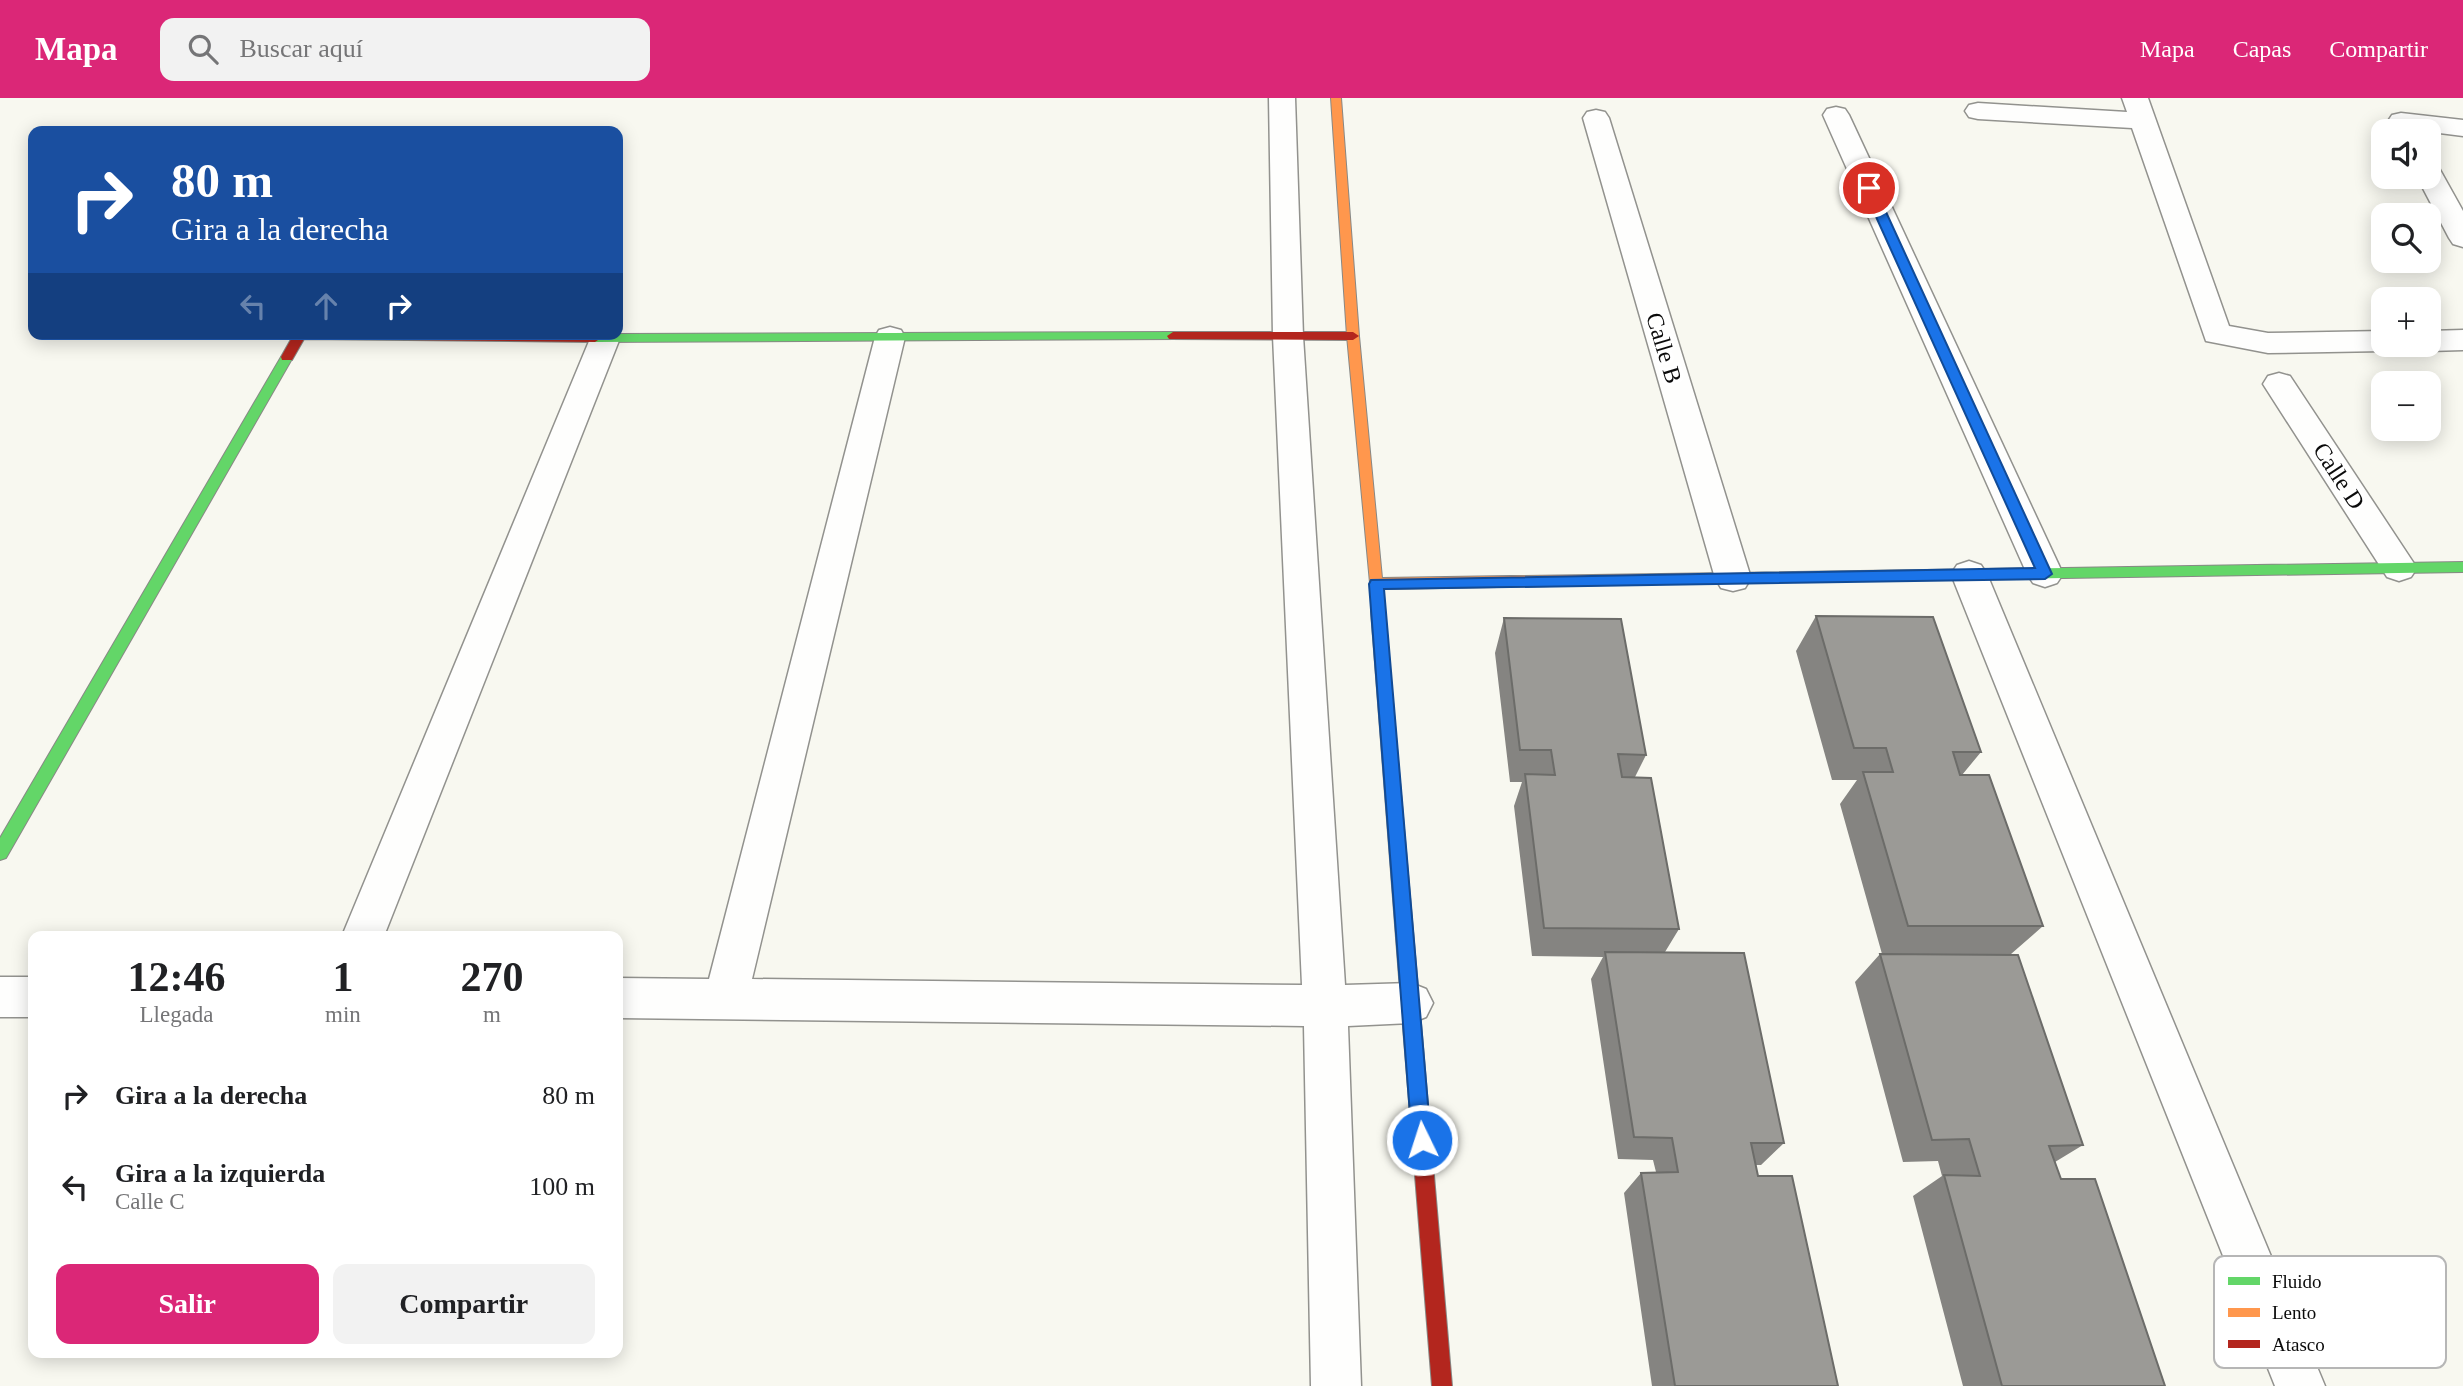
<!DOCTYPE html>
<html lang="es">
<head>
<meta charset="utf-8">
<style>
  body { margin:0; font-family:Georgia,serif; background:#f2f2f2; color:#202124; height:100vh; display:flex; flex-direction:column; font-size:26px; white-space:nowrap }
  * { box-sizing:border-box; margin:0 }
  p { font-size:23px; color:#757577 }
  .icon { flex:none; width:38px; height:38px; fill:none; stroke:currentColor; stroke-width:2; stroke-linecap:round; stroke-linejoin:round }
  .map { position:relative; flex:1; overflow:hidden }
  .details { position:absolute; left:28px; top:833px; width:595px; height:427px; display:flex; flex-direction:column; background:#fff; border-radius:14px; box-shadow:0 4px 18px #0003 }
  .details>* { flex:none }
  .guide { position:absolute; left:28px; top:28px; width:595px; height:214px; border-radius:14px; box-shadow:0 4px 18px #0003; background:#1a4fa0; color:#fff; overflow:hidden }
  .controls { position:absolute; left:2371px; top:21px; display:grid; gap:14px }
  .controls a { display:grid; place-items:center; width:70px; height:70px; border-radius:14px; background:#fff; box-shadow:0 4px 18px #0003; font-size:35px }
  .pin { position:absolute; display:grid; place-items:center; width:60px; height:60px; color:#fff; margin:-30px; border:4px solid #fff; border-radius:50%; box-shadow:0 2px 7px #0007 }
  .me { position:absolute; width:77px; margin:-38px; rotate:356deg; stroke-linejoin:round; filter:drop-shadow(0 0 5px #0008) }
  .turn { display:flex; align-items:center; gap:24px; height:147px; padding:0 28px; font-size:32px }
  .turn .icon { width:91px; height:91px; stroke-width:2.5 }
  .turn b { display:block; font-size:49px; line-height:60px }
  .lanes { display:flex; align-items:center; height:66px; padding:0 28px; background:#0003; justify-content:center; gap:35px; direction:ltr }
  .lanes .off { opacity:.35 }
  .eta { display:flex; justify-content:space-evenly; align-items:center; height:119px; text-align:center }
  .eta b { font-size:42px; font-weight:700; line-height:49px }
  .cta { display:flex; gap:14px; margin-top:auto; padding:14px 28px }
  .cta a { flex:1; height:80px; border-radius:14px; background:#db2777; color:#fff; font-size:28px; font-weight:700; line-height:80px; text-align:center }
  .cta a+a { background:#f2f2f2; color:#202124 }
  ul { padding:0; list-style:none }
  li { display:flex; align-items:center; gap:21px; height:91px; padding:0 28px }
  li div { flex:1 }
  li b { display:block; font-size:26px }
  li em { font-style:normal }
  header { display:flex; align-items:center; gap:42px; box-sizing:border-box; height:98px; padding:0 35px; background:#db2777; color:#fff }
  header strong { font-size:33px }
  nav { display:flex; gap:38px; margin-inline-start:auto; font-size:24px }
  .search { width:490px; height:63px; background:#f2f2f2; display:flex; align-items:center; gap:18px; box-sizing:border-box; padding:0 24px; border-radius:14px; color:#757577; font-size:26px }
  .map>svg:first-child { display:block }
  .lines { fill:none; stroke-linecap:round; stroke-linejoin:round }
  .street-casing { stroke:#92928e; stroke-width:3 }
  .fast-casing { stroke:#888885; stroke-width:2 }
  .slow-casing { stroke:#888885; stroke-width:2 }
  .jam-casing { stroke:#888885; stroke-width:2 }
  .street { fill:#fefefd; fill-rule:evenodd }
  .fast { fill:#63d668; fill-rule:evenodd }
  .slow { fill:#ff974d; fill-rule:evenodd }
  .jam { fill:#b3261e; fill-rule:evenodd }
  .wall { fill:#858481 }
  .building { fill:#9b9a96; stroke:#6c6c69; stroke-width:2 }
  .route { fill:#1a73e8; stroke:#114b97; stroke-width:2 }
  .labels { text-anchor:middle; stroke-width:7; stroke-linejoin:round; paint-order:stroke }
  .street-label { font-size:24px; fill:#0b0b0b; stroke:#fff }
  .key { fill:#fff; stroke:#b6b6b6; stroke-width:2 }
  .key-label { font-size:19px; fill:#0b0b0b }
</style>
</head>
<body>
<header>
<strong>Mapa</strong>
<div class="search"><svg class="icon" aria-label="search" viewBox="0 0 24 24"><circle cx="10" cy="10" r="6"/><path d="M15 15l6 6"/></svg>Buscar aquí</div>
<nav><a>Mapa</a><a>Capas</a><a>Compartir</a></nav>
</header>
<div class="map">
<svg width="2463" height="1288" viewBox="0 0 2463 1288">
  <rect width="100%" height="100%" fill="#f8f8f0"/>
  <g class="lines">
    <defs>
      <path id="street" d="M 1269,0 L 1295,0 L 1303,238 L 1345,887 L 1411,885 L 1426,891 L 1433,905 L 1426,919 L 1411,925 L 1348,928 L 1361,1288 L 1311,1288 L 1304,928 L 618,920 L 618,880 L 709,881 L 875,239 L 879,232 L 890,229 L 901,232 L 905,239 L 752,881 L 1302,887 L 1273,238 Z
        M 2122,0 L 2148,0 L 2229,228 L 2268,235 L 2384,233 L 2384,247 L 2397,247 L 2395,250 L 2384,253 L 2268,255 L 2206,243 L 2132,30 L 1978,21 L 1969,19 L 1965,13 L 1969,7 L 1978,5 L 2127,14 Z
        M 1836,9 L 1845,11 L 1849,17 L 2063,476 L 2057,485 L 2045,489 L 2033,485 L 2027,476 L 1823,17 L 1827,11 Z
        M 1596,12 L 1605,14 L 1609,20 L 1751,480 L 1745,490 L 1733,493 L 1721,490 L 1715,480 L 1583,20 L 1587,14 Z
        M 2401,15 L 2463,22 L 2463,38 L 2392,29 L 2388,23 L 2392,17 Z
        M 2429,68 L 2439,70 L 2463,113 L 2463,149 L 2453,146 L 2449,140 L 2417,79 L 2429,79 Z
        M 2463,232 L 2463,252 L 2429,253 L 2418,250 L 2416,247 L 2429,247 L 2429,233 Z
        M 592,236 L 618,236 L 620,240 L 384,838 L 342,838 Z
        M 2279,275 L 2290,278 L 2411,461 L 2417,470 L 2411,479 L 2399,483 L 2387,479 L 2263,286 L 2268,278 Z
        M 1969,463 L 1981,467 L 1987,476 L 2325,1288 L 2275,1288 L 1951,476 L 1957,467 Z
        M 0,879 L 33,879 L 33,919 L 0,919 Z"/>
      <path id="fast" d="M 1173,234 L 1179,238 L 1177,241 L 595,244 L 589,240 L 593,236 L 618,236 Z
        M 287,255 L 293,259 L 6,760 L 0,762 L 0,740 L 281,259 Z
        M 2463,464 L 2463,474 L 1924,482 L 1917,477 L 1924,472 Z
        M 1378,507 L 1385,513 L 1417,879 L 1414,885 L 1408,887 L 1402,885 L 1399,879 L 1371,513 Z"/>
      <path id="slow" d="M 1331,0 L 1341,0 L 1359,238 L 1382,480 L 1924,472 L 1931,477 L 1929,481 L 1383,491 L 1385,513 L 1378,519 L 1373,517 L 1347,238 Z"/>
      <path id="jam" d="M 1173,234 L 1353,234 L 1359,238 L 1353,242 L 1169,241 L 1167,238 Z
        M 294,236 L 597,236 L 601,240 L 595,244 L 304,241 L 292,262 L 282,262 L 281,259 Z
        M 1408,871 L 1414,873 L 1417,879 L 1452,1288 L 1432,1288 L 1399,879 L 1402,873 Z"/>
    </defs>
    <!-- street casing -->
    <use href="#street" class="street-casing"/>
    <!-- fast casing -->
    <use href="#fast" class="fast-casing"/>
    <!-- slow casing -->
    <use href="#slow" class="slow-casing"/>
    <!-- jam casing -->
    <use href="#jam" class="jam-casing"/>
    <!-- street -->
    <use href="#street" class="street"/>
    <!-- fast -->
    <use href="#fast" class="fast"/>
    <!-- slow -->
    <use href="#slow" class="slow"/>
    <!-- jam -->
    <use href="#jam" class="jam"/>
  </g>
  <!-- wall -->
  <path class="wall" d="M 1816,518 L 1981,654 L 1962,677 L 2043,828 L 2011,856 L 1882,856 L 1840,706 L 1857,682 L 1832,682 L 1796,553 Z
    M 1504,520 L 1646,657 L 1635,679 L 1679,831 L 1665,854 L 1784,1045 L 1761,1067 L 1756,1067 L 1758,1078 L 1838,1288 L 1652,1288 L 1624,1095 L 1641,1075 L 1656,1074 L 1653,1062 L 1618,1061 L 1591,881 L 1603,859 L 1532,858 L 1514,708 L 1522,684 L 1510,684 L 1495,555 Z
    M 1880,856 L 2083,1047 L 2055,1064 L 2061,1081 L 2165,1288 L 1963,1288 L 1913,1098 L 1942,1078 L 1938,1063 L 1903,1064 L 1855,884 Z"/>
  <!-- building -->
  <path class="building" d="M 1816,518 L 1933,519 L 1981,654 L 1953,654 L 1960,677 L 1989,677 L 2043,828 L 1908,828 L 1863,674 L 1893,674 L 1886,650 L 1854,650 Z
    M 1504,520 L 1621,521 L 1646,657 L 1618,656 L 1622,679 L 1651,680 L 1679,831 L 1544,830 L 1525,676 L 1555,677 L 1551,652 L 1520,652 Z
    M 1605,854 L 1744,855 L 1784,1045 L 1751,1045 L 1758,1078 L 1792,1078 L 1838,1288 L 1675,1288 L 1641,1075 L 1678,1074 L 1672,1040 L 1634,1039 Z
    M 1880,856 L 2018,857 L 2083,1047 L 2049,1048 L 2061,1081 L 2095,1081 L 2165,1288 L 2002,1288 L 1944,1077 L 1980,1078 L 1969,1041 L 1932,1042 Z"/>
  <!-- route -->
  <path class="route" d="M 1869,86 L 1875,90 L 2052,476 L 2045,481 L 1384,491 L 1431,1042 L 1429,1048 L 1422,1051 L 1415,1048 L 1412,1042 L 1369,486 L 1371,482 L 2035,470 L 1863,90 Z"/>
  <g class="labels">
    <!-- street labels -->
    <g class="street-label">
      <text transform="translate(1664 250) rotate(73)" y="8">Calle B</text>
      <text transform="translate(2339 378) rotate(57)" y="8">Calle D</text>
    </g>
  </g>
  <!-- legend -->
  <rect x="2214" y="1158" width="232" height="112" rx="10" class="key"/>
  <rect x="2228" y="1179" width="32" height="8" fill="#63d668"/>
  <rect x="2228" y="1210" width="32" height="9" fill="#ff974d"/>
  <rect x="2228" y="1242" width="32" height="8" fill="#b3261e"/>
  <g class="key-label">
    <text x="2272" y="1190">Fluido</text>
    <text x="2272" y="1221">Lento</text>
    <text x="2272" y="1253">Atasco</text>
  </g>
</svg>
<div class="controls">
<a><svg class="icon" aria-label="sound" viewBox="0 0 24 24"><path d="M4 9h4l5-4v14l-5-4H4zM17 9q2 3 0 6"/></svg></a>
<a><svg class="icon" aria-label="search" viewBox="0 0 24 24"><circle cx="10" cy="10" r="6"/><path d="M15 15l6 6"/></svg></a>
<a>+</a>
<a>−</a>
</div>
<div class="pin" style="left:1869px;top:90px;background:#d93025"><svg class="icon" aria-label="arrive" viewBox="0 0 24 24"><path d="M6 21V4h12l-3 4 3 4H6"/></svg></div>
<svg class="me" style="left:1422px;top:1042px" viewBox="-20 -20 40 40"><circle r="17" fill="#1a73e8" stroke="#fff" stroke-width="3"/><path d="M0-11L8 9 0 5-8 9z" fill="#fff"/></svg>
<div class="guide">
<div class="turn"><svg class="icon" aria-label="right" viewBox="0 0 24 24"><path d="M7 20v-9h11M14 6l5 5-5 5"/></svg><div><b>80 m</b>Gira a la derecha</div></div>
<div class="lanes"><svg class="icon off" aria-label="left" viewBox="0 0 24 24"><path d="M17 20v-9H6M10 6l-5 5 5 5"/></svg><svg class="icon off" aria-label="ahead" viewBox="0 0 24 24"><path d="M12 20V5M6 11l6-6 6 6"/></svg><svg class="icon" aria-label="right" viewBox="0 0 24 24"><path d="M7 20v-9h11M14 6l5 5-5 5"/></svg></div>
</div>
<section class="details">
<div class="eta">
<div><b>12:46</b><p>Llegada</p></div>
<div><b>1</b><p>min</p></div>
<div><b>270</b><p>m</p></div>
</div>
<ul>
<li><svg class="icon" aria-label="right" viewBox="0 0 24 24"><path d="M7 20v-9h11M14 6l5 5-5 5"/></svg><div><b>Gira a la derecha</b></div><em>80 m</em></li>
<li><svg class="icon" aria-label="left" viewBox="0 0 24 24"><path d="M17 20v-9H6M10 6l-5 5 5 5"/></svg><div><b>Gira a la izquierda</b><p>Calle C</p></div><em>100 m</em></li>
</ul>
<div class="cta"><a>Salir</a><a>Compartir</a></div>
</section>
</div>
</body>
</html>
